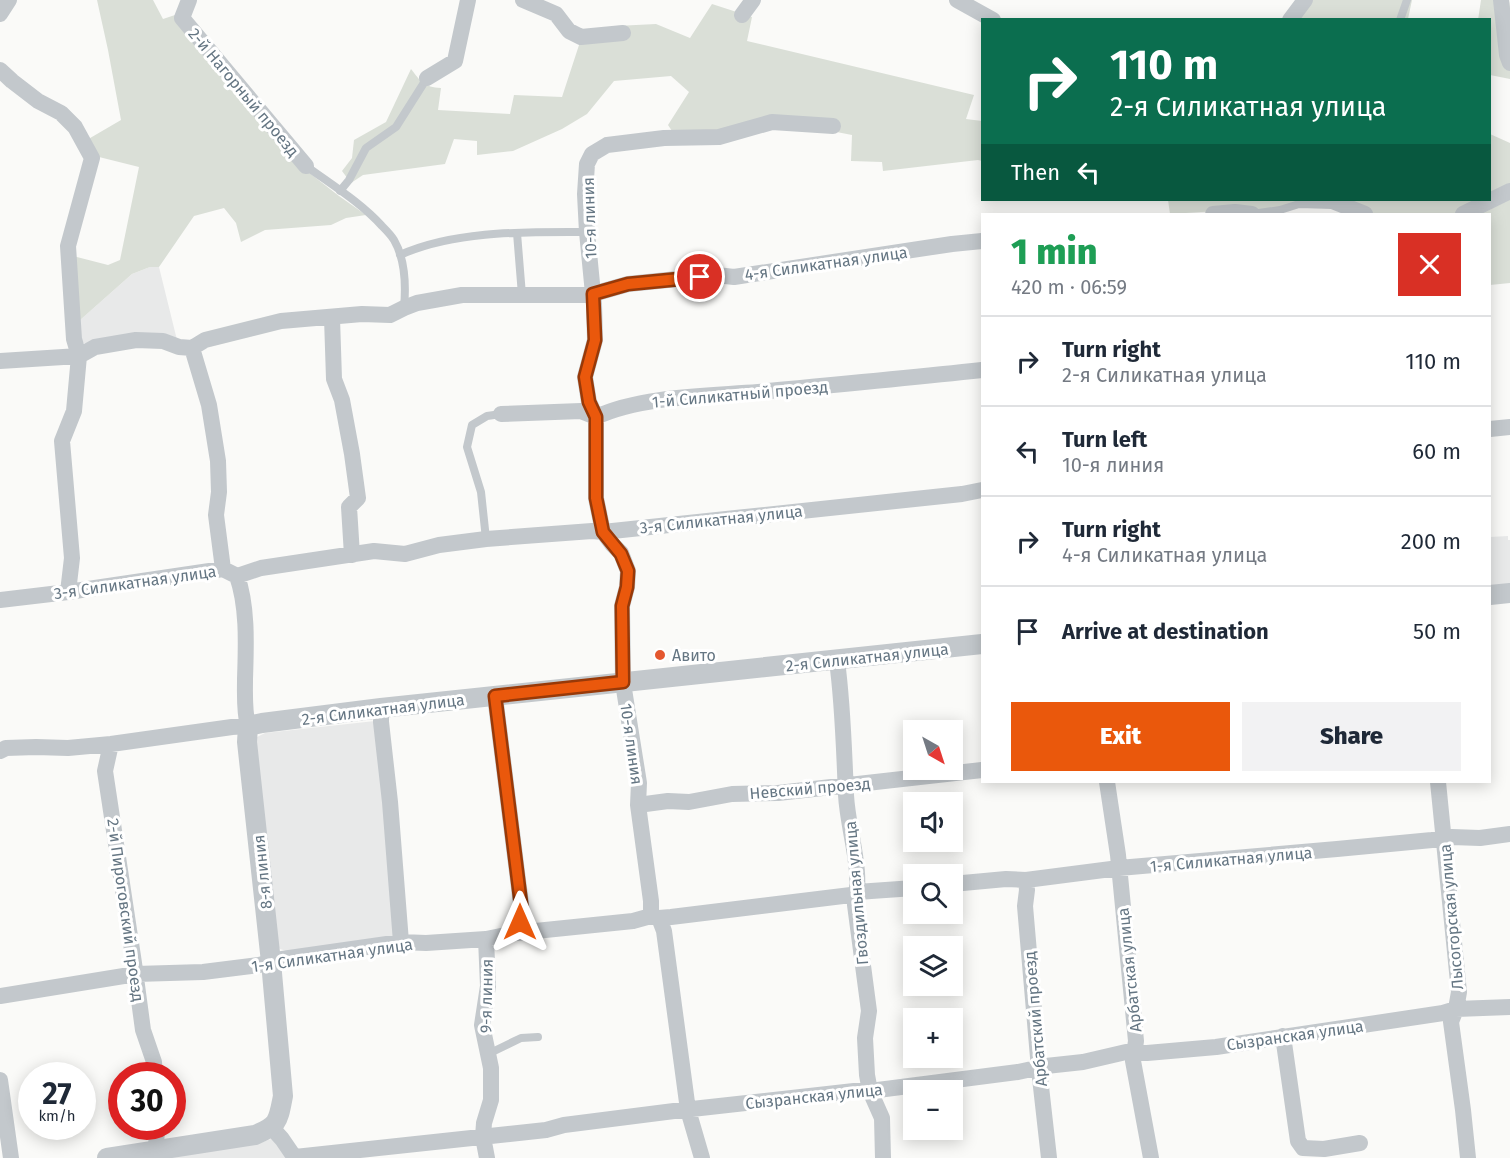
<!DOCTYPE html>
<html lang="en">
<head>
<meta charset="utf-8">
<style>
  body { margin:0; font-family:"Fira Sans",sans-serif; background:#f2f2f3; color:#1f2937; height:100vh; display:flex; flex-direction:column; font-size:22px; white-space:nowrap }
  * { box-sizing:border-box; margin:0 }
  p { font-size:20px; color:#747a83 }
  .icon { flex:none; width:33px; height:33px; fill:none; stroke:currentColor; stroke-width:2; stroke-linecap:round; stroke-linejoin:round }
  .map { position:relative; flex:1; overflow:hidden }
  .drawer { position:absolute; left:981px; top:213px; width:510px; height:570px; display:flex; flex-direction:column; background:#fff; border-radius:0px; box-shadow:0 3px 15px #0003 }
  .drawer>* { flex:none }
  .guide { position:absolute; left:981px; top:18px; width:510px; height:183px; border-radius:0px; box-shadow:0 3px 15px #0003; background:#0b6e4f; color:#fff; overflow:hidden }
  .needle { width:39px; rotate:141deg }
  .tools { position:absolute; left:903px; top:720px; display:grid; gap:12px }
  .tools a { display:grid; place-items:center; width:60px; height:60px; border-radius:0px; background:#fff; box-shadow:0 3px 15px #0003; font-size:30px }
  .speed { position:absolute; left:18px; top:1062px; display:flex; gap:12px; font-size:30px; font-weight:700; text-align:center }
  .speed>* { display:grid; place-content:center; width:78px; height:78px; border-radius:50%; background:#fff; box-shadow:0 3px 15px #0003; line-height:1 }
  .speed small { font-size:15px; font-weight:400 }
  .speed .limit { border:9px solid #d22; background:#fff; color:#111 }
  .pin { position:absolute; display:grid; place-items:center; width:51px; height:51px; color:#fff; margin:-26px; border:3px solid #fff; border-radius:50%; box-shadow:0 2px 6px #0007 }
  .me { position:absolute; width:66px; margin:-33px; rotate:0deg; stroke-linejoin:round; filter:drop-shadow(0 0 4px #0008) }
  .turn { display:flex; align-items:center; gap:21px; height:126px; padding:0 30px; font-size:27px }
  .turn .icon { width:78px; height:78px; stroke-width:2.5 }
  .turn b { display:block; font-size:42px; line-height:51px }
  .then { display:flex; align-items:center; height:57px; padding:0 30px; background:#0003; gap:12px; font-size:22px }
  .round { display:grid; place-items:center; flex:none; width:63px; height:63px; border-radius:0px; background:#f2f2f3 }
  .headline { display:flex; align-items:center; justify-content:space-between; height:102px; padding:0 30px }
  h1 { font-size:36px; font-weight:800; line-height:45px; color:#1e9e55 }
  .cta { display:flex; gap:12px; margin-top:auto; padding:12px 30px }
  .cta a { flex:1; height:69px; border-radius:0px; background:#ea580c; color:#fff; font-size:24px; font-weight:800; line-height:69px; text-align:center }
  .cta a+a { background:#f2f2f3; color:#1f2937 }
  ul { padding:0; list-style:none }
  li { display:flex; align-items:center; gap:18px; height:90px; padding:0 30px; border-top:2px solid #e0e1e3 }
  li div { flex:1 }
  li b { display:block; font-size:22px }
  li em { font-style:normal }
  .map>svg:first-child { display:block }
  .built { fill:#e8e9e9 }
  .green { fill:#dadfd7 }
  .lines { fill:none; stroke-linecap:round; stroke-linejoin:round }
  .service { stroke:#c3c8cc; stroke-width:8 }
  .minor { stroke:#c3c8cc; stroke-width:16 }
  .tertiary { stroke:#c3c8cc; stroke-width:20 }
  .route-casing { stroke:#983908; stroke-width:15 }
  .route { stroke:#ea580c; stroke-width:10 }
  .poi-dot { fill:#e4572e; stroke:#fff; stroke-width:2 }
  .labels { text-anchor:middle; stroke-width:6; stroke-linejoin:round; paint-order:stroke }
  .street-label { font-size:16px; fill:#657683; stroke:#fff }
  .poi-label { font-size:16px; fill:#657683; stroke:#fff; text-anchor:start }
</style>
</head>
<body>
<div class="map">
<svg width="1510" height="1158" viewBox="0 0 1510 1158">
  <rect width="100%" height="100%" fill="#fafaf8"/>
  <!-- built -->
  <path class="built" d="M 150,267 L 159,267 L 177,340 L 85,344 L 81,341 L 79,321 L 132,274 Z
    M 1508,536 L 1508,540 L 1510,540 L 1510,585 L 1490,587 L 1490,537 Z
    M 375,721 L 396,933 L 392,938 L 290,952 L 280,949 L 275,943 L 254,746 L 257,737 L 265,733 Z
    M 271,1139 L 280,1143 L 288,1158 L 153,1158 L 257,1144 Z"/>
  <!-- green -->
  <path class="green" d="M 97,0 L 153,0 L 163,19 L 175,15 L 303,168 L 339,196 L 366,215 L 346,218 L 331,225 L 265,230 L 241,242 L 236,223 L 224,208 L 194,216 L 159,267 L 150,267 L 132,274 L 79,321 L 73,256 L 108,265 L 120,260 L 139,167 L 95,156 L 85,141 L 121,120 L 108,50 Z
    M 1310,0 L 1412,0 L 1408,19 L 1294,20 Z
    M 1481,0 L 1509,0 L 1510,8 L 1510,79 L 1490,75 L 1490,20 L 1478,20 Z
    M 712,4 L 752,17 L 747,41 L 974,95 L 966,119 L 982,121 L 982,161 L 978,160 L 883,171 L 882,162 L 851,161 L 852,135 L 811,127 L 718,132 L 672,131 L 668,125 L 689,92 L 671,76 L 614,81 L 587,114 L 562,129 L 513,151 L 477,155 L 477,141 L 454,139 L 445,164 L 363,175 L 351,183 L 342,171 L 352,158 L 354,140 L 386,122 L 411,69 C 421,82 424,87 441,88 L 438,110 L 510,114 L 514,95 L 562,97 L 580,42 L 616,26 L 656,24 L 690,38 Z
    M 1490,134 L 1510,143 L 1510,283 L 1490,285 L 1490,214 L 1370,214 L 1338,200 L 1490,200 Z
    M 1168,200 L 1324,200 L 1329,202 L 1252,211 L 1234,210 L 1170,214 Z"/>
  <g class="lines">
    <!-- service -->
    <path class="service" d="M 1400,20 L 1407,0
      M 306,166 C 332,185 360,202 382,226 C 386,230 391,235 394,240 C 405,259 406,286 404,308
      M 340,191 L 349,180 L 366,148 L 396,127 L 427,78
      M 1252,214 L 1280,210 L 1299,204 L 1333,205
      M 517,233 L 522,295
      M 400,255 C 455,230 527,232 587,232
      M 486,539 L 481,492 L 467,447 L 472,425 L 487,416 L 501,414
      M 488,1054 L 521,1038 L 538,1037"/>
    <!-- minor -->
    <path class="minor" d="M 189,0 L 182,18 L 306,166
      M 523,0 L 556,14 L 569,31 L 581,37 L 623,33
      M 957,0 L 993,20
      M 1501,0 L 1507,55 L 1510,63
      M 0,14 L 9,0
      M 742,15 L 753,0
      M 1290,20 L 1305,0
      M 0,70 L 12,81 L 38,101 L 61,113 L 75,127 L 92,158 L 68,246 L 74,339 L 79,356 L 74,411 L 62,441 L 72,558 L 68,592
      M 427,78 L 455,61 L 468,0
      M 1330,200 L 1365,214
      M 1213,214 L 1235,212 L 1252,214
      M 1463,214 L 1510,191
      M 332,318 L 334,379 L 342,400 L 352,454 L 358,498 L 349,507 L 352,555
      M 192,348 L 209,405 L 218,461 L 219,492 L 216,515 L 223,569
      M 0,361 L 79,356 L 95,347 L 136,340 L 163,341 L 179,347 L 192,348 L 205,340 L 281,321 L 362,314 L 390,315 L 404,308 L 417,303 L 462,295 L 583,295 L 593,294 L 628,284 L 717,275 L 734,277 L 952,244 L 982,241
      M 501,414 L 581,411 L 596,417 C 641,396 708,396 758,392 C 833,385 908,378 982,370
      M 1490,429 L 1510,427
      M 0,600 L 68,592 L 223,569 L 237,576 L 261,568 L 374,551 L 405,554 L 439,545 L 486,539 L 592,531 L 603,532 L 962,494 L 982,490
      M 837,661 C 843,705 844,750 846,795 C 848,832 863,868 855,905 L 869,1011 L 865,1038 L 867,1075 L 870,1091 L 882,1118 L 883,1158
      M 495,696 L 522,912 L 516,933
      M 381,708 L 381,722 L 390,802 L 401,942
      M 111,744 L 105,771 L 134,963 L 143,1030 L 154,1062 L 155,1076
      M 0,751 L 6,748 L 36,747 L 68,748 L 111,744 L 232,727 L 248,726 C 244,711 245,695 245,679 C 246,647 248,607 237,576
      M 1107,782 L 1118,855 L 1136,1041 L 1133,1061 L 1151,1158
      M 1438,782 L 1459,992 L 1456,1009 L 1451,1022 L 1463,1110 L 1468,1158
      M 638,805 L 668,801 L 689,802 L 732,794 L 778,793 L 982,770
      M 1026,880 L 1027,890 L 1025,906 L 1039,1069 L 1049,1158
      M 952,884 L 1006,879 L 1026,880 L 1119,868 L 1337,849 L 1432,840 L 1452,837 L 1480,838 L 1510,834
      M 651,916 L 651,901 L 638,805 L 639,783 L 623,683 L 622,606 L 627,587 L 628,571 L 621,553 L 612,544 L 603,532 L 596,498 L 596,417 L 589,402 L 585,377 L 595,340 L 594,304 L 587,232 L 585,194 L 587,164 L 592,154 L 607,145 L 664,138 L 719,137 L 772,122 L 833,126
      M 659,918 L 664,931 L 688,1110 L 702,1158
      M 486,939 L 488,986 L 482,1025 L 491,1068 L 491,1100 L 484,1123 L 483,1137 L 487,1158
      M 0,996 L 136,974 L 203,972 L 259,965 L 282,959 L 401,942 L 426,943 L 486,939 L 516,933 L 633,921 L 651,916 L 659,918 L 671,917 L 851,895 L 857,892 L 914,888
      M 1283,1036 L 1298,1141 L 1303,1148 L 1324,1149 L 1360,1143
      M 0,1080 L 11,1158
      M 272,1128 L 282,1139 L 295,1158
      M 156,1150 L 157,1126
      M 295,1157 L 546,1130 L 564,1125 L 674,1111 L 854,1091 L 870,1091 L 1018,1072 L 1046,1066 L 1083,1062 L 1126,1052 L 1147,1053 L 1216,1047 L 1443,1013 L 1456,1009 L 1510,1007"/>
    <!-- tertiary -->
    <path class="tertiary" d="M 1490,595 L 1510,593
      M 107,1158 L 255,1135 C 279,1125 278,1121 283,1096 L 271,962 L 247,742 L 248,726 L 262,723 L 381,708 L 982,644"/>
  </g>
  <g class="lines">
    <defs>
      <path id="route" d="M 520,922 L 522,912 L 495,696 L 623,682 L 622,606 L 627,587 L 628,571 L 621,554 L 603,532 L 596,498 L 596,417 L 589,402 L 585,377 L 595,340 L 593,294 L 628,284 L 700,277"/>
    </defs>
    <!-- route casing -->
    <use href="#route" class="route-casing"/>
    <!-- route -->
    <use href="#route" class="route"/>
  </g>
  <!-- markers -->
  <circle class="poi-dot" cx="660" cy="655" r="6"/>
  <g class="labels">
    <!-- street labels -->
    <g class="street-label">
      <text transform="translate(244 92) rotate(50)" y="6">2-й Нагорный проезд</text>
      <text transform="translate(589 218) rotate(-92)" y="6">10-я линия</text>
      <text transform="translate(826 263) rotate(-8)" y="6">4-я Силикатная улица</text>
      <text transform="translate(740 394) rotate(-5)" y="6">1-й Силикатный проезд</text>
      <text transform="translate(721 519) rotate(-6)" y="6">3-я Силикатная улица</text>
      <text transform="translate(135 582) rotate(-8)" y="6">3-я Силикатная улица</text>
      <text transform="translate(867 657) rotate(-6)" y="6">2-я Силикатная улица</text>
      <text transform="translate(383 709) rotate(-7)" y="6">2-я Силикатная улица</text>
      <text transform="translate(632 744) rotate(82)" y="6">10-я линия</text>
      <text transform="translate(810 788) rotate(-5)" y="6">Невский проезд</text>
      <text transform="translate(1231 859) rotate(-5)" y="6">1-я Силикатная улица</text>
      <text transform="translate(262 872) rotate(-96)" y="6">8-я линия</text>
      <text transform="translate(856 893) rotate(-95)" y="6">Гвоздильная улица</text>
      <text transform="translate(126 910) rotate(82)" y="6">2-й Пироговский проезд</text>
      <text transform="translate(1451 917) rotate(-95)" y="6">Лысогорская улица</text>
      <text transform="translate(332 955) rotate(-8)" y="6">1-я Силикатная улица</text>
      <text transform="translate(1129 970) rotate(-96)" y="6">Арбатская улица</text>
      <text transform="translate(486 996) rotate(-89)" y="6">9-я линия</text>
      <text transform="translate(1035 1019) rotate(-95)" y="6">Арбатский проезд</text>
      <text transform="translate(1295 1035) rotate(-8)" y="6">Сызранская улица</text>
      <text transform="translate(814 1096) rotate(-6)" y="6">Сызранская улица</text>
    </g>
    <!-- poi labels -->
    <g class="poi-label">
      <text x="672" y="661">Авито</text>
    </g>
  </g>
</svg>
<div class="tools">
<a><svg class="needle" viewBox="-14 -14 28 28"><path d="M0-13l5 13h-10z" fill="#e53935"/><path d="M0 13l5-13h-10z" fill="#747a83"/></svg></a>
<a><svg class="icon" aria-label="sound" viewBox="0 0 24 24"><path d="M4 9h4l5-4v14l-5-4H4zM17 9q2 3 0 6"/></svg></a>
<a><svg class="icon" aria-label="search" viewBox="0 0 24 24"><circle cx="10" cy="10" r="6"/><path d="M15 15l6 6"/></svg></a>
<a><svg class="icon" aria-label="layers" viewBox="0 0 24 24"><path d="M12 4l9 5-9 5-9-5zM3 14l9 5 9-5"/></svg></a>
<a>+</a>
<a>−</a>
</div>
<div class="speed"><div>27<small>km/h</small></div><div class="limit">30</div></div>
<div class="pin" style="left:700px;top:277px;background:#d93025"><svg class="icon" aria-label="arrive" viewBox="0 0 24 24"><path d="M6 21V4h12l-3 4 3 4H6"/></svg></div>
<svg class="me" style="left:520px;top:922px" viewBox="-20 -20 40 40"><path d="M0-17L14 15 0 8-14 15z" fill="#ea580c" stroke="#fff" stroke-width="4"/></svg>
<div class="guide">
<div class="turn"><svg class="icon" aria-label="right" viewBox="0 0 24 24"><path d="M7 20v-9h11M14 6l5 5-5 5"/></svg><div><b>110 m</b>2-я Силикатная улица</div></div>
<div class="then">Then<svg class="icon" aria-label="left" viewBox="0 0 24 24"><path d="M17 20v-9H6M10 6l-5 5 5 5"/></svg></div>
</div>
<section class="drawer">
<div class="headline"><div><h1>1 min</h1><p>420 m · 06:59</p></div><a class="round" style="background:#d93025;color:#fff"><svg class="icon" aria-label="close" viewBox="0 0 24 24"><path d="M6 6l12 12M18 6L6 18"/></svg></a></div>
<ul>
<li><svg class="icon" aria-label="right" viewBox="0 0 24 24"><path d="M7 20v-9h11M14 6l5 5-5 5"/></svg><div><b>Turn right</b><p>2-я Силикатная улица</p></div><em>110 m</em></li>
<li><svg class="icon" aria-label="left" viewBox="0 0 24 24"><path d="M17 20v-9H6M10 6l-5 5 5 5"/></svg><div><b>Turn left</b><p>10-я линия</p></div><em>60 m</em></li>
<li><svg class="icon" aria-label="right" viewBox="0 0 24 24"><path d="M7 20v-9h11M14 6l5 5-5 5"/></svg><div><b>Turn right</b><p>4-я Силикатная улица</p></div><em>200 m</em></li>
<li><svg class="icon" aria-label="arrive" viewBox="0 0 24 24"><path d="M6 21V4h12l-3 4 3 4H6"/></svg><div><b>Arrive at destination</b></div><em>50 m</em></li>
</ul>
<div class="cta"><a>Exit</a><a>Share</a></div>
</section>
</div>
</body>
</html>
